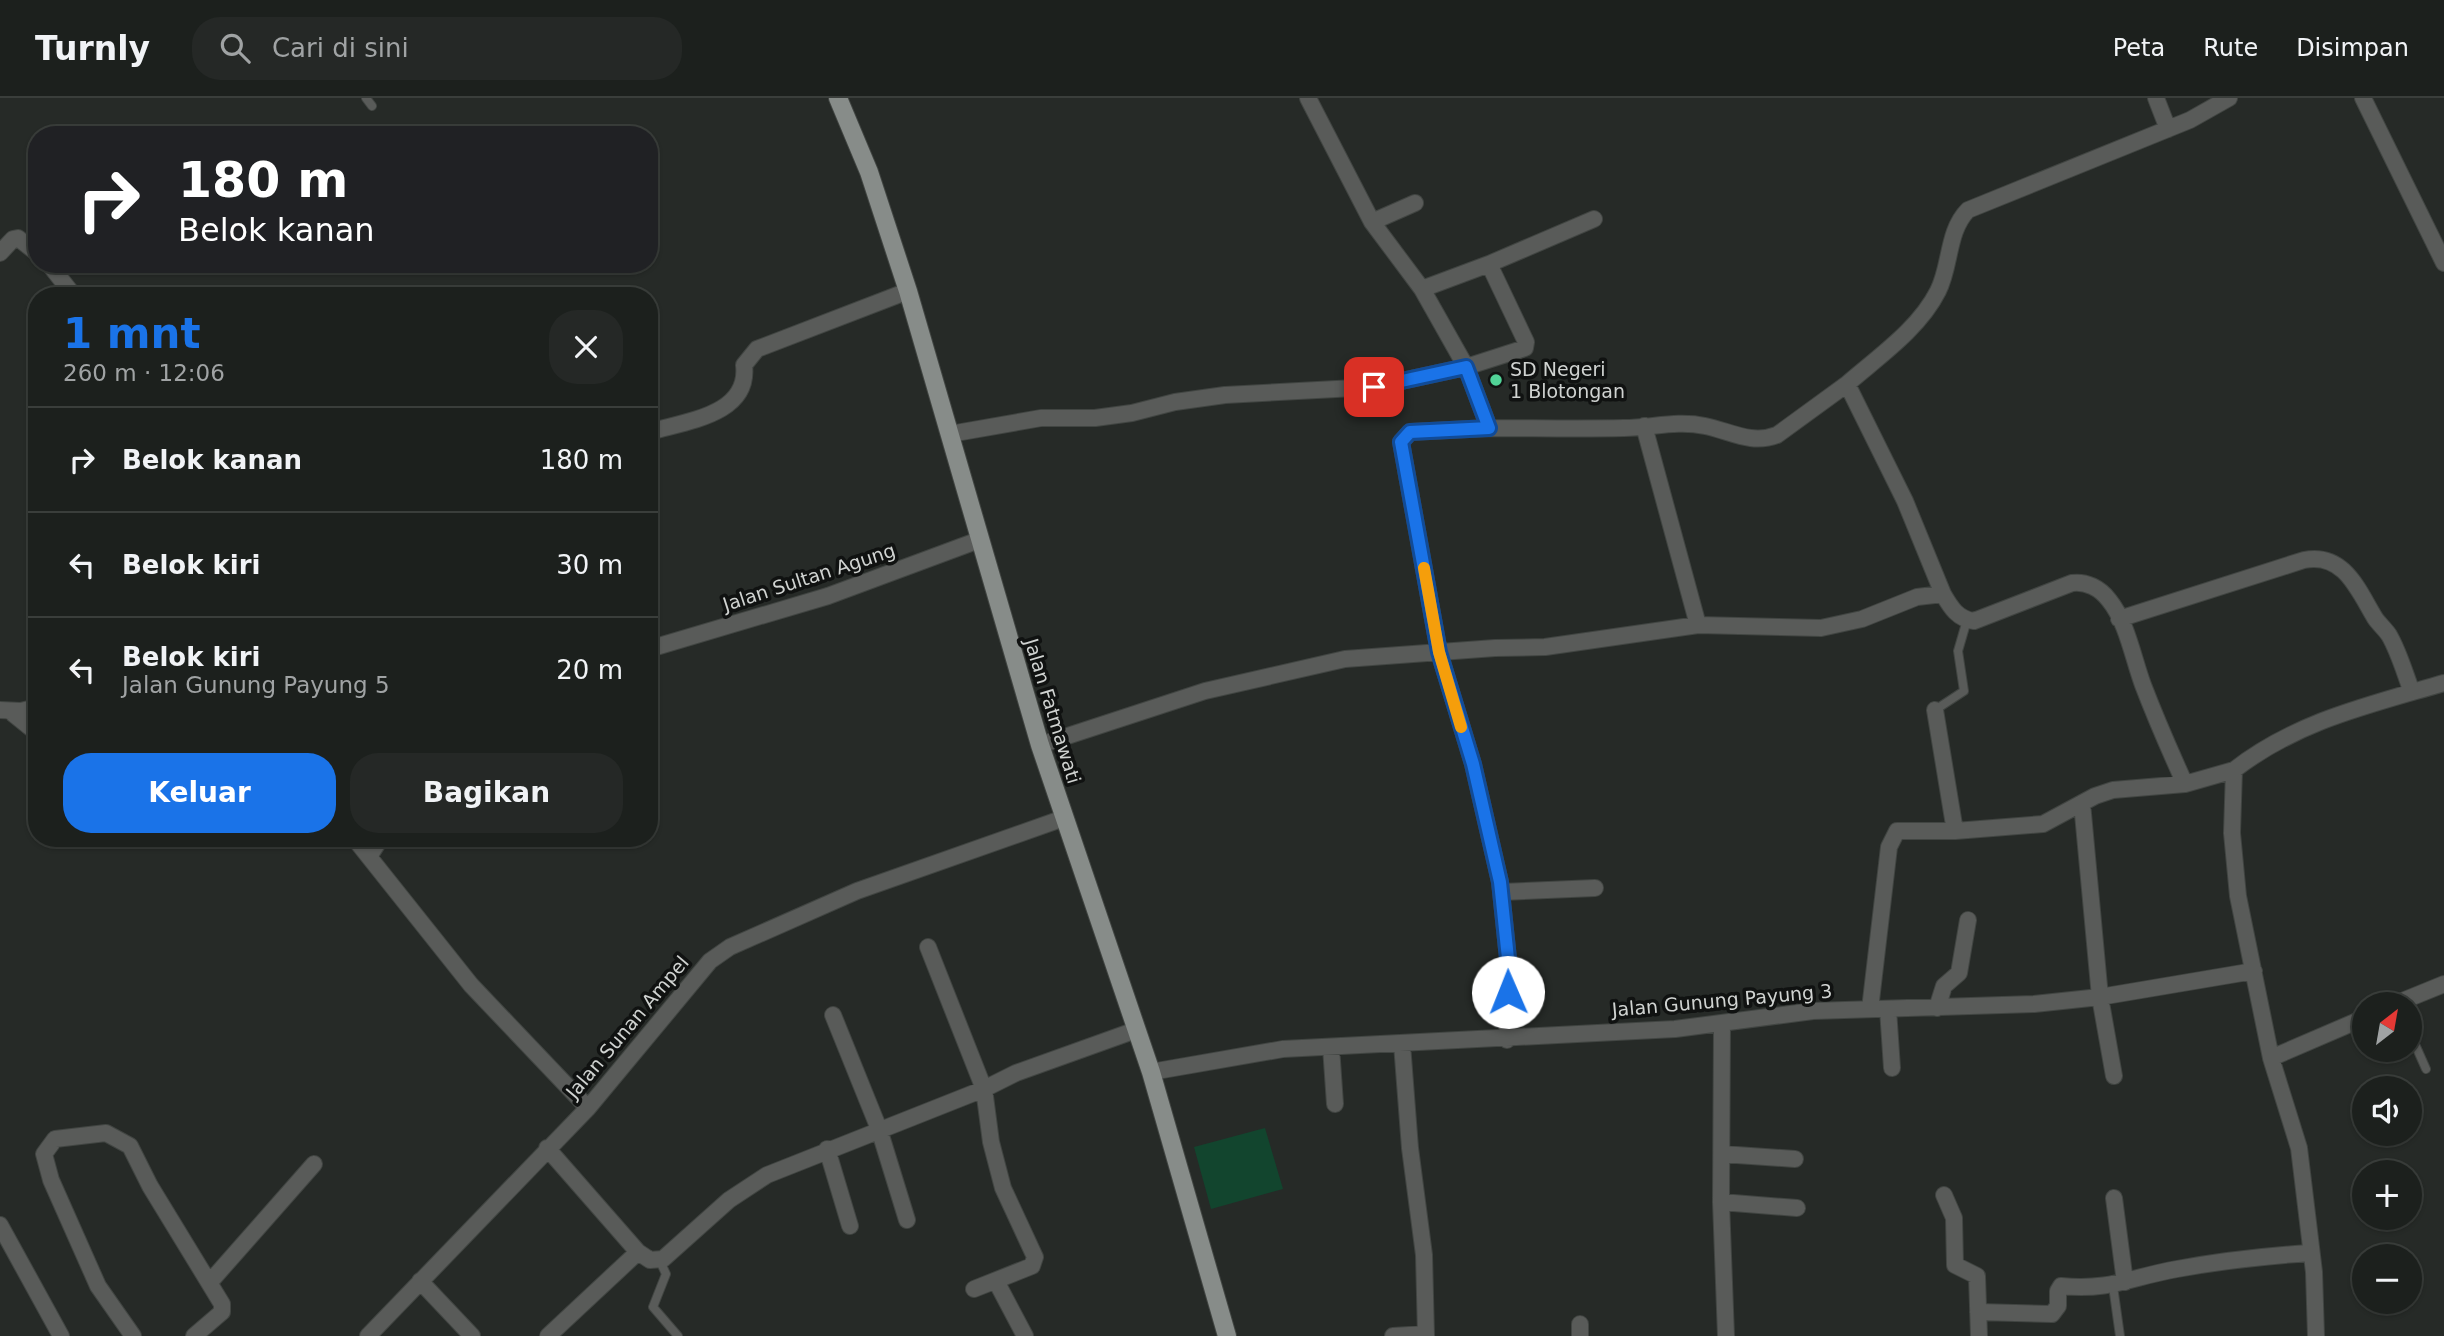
<!DOCTYPE html>
<html lang="id">
<head>
<meta charset="utf-8">
<style>
  body { margin:0; font-family:"DejaVu Sans",sans-serif; background:#252826; color:#f1f3f6; height:100vh; display:flex; flex-direction:column; font-size:26px; white-space:nowrap }
  * { box-sizing:border-box; margin:0 }
  p { font-size:23px; color:#a0a3a4 }
  .icon { flex:none; width:38px; height:38px; fill:none; stroke:currentColor; stroke-width:2; stroke-linecap:round; stroke-linejoin:round }
  .map { position:relative; flex:1; overflow:hidden }
  .side { position:absolute; left:28px; top:189px; width:630px; height:560px; display:flex; flex-direction:column; background:#1c201d; border-radius:28px; box-shadow:0 2px 5px #0004,0 0 0 2px #3a3e3b }
  .side>* { flex:none }
  .top-card { position:absolute; left:28px; top:28px; width:630px; height:147px; border-radius:28px; box-shadow:0 2px 5px #0004,0 0 0 2px #3a3e3b; background:#202124; color:#fff; overflow:hidden }
  .needle { width:46px; rotate:31deg }
  .buttons { position:absolute; left:2352px; top:894px; display:grid; gap:14px }
  .buttons a { display:grid; place-items:center; width:70px; height:70px; border-radius:50%; background:#1c201d; box-shadow:0 2px 5px #0004,0 0 0 2px #3a3e3b; font-size:35px }
  .pin { position:absolute; display:grid; place-items:center; width:60px; height:60px; color:#fff; margin:-30px; border-radius:14px; box-shadow:0 4px 10px #0006 }
  .me { position:absolute; width:77px; margin:-38px; rotate:359deg; stroke-linejoin:round; filter:drop-shadow(0 0 5px #0008) }
  .turn { display:flex; align-items:center; gap:24px; height:147px; padding:0 35px; font-size:32px }
  .turn .icon { width:91px; height:91px; stroke-width:2.5 }
  .turn b { display:block; font-size:49px; line-height:60px }
  .round { display:grid; place-items:center; flex:none; width:74px; height:74px; border-radius:28px; background:#252826 }
  .head { display:flex; align-items:center; justify-content:space-between; height:119px; padding:0 35px }
  h1 { font-size:42px; font-weight:800; line-height:52px; color:#1a73e8 }
  .button { display:flex; gap:14px; margin-top:auto; padding:14px 35px }
  .button a { flex:1; height:80px; border-radius:28px; background:#1a73e8; color:#fff; font-size:28px; font-weight:800; line-height:80px; text-align:center }
  .button a+a { background:#252826; color:#f1f3f6 }
  ul { padding:0; list-style:none }
  li { display:flex; align-items:center; gap:21px; height:105px; padding:0 35px; border-top:2px solid #3a3e3b }
  li div { flex:1 }
  li b { display:block; font-size:26px }
  li em { font-style:normal }
  header { display:flex; align-items:center; gap:42px; box-sizing:border-box; height:98px; padding:0 35px; background:#1c201d; border-bottom:2px solid #3a3e3b }
  header strong { font-size:33px }
  nav { display:flex; gap:38px; margin-inline-start:auto; font-size:24px }
  .search { width:490px; height:63px; background:#252826; display:flex; align-items:center; gap:18px; box-sizing:border-box; padding:0 24px; border-radius:28px; color:#a0a3a4; font-size:26px }
  .map>svg:first-child { display:block }
  .building { fill:#12452e }
  .lines { fill:none; stroke-linecap:round; stroke-linejoin:round }
  .service-casing { stroke:#414542; stroke-width:10 }
  .minor-casing { stroke:#414542; stroke-width:18 }
  .primary-casing { stroke:#414542; stroke-width:20 }
  .service { stroke:#595b59; stroke-width:8 }
  .minor { stroke:#595b59; stroke-width:16 }
  .primary { stroke:#878c89; stroke-width:18 }
  .route-casing { stroke:#114b97; stroke-width:18 }
  .route { stroke:#1a73e8; stroke-width:12 }
  .slow { stroke:#f59e0b; stroke-width:12 }
  .poi-dot { fill:#51d397; stroke:#101211; stroke-width:2.5 }
  .labels { text-anchor:middle; stroke-width:7; stroke-linejoin:round; paint-order:stroke }
  .poi-label { font-size:19px; fill:#d0d3d1; stroke:#101211; text-anchor:start }
  .street-label { font-size:19px; fill:#d0d3d1; stroke:#101211 }
</style>
</head>
<body>
<header>
<strong>Turnly</strong>
<div class="search"><svg class="icon" aria-label="search" viewBox="0 0 24 24"><circle cx="10" cy="10" r="6"/><path d="M15 15l6 6"/></svg>Cari di sini</div>
<nav><a>Peta</a><a>Rute</a><a>Disimpan</a></nav>
</header>
<div class="map">
<svg width="2444" height="1238" viewBox="0 0 2444 1238">
  <rect width="100%" height="100%" fill="#262a27"/>
  <!-- building -->
  <path class="building" d="M 1265,1030 L 1283,1091 L 1211,1111 L 1194,1049 Z"/>
  <g class="lines">
    <defs>
      <path id="service" d="M 366,0 L 372,8
        M 1935,612 L 1964,593 L 1958,553 L 1967,522
        M 2410,935 L 2426,971
        M 660,1163 L 666,1176 L 653,1209 L 678,1238
        M 2113,1188 L 2120,1238"/>
      <path id="minor" d="M 1308,0 L 1372,124
        M 2156,0 L 2168,31
        M 2363,0 L 2444,165
        M 1415,105 L 1372,124 L 1422,191 L 1466,269 L 1489,330 L 1410,334 L 1401,344 L 1439,554 L 1473,666 L 1500,784 L 1509,870 L 1507,942
        M 0,155 L 13,141 L 18,140 L 37,155
        M 49,166 L 74,198
        M 1489,166 L 1594,121
        M 1847,286 C 1878,259 1919,231 1938,193 C 1951,168 1947,133 1968,112 L 2190,22 L 2229,0
        M 1644,328 L 1698,527
        M 1489,330 C 1534,330 1579,331 1624,330 C 1651,330 1677,322 1705,328 C 1730,333 1751,347 1777,337 L 1847,286 L 1905,403 L 1943,496
        M 649,334 C 686,323 750,317 744,267 L 757,251 L 908,193
        M 950,336 L 1041,320 L 1095,320 L 1132,315 L 1175,304 L 1225,297 L 1374,289 L 1466,269 L 1525,250 L 1526,244 L 1489,166 L 1422,191
        M 2119,521 L 2304,462 C 2344,454 2358,492 2375,520 C 2379,526 2385,531 2389,537 C 2399,554 2405,576 2412,594
        M 649,551 L 828,498 L 979,442
        M 0,612 L 21,613 L 37,609
        M 1935,612 L 1955,733
        M 11,614 L 37,635
        M 1040,647 L 1205,593 L 1345,561 L 1495,550 L 1545,549 L 1698,527 L 1821,530 L 1862,521 L 1917,499 L 1943,496 C 1951,510 1958,521 1974,523 L 2072,485 C 2086,483 2100,490 2109,502 C 2127,524 2133,560 2143,587 C 2156,621 2170,653 2185,686 L 2234,672 L 2232,735 L 2238,798 L 2271,960 L 2299,1050 L 2314,1174 L 2316,1238
        M 2234,672 C 2297,623 2369,607 2444,585
        M 2082,705 L 2100,899 L 2114,978
        M 354,740 L 471,887 L 588,1010
        M 370,757 L 381,740
        M 1502,794 L 1595,790
        M 928,849 L 984,991 L 991,1044 L 1003,1090 L 1035,1159 L 1032,1168 L 974,1191
        M 2395,906 L 2444,886
        M 1937,910 L 1944,888 L 1959,875 L 1968,822
        M 1870,911 L 1889,749 L 1897,733 L 1955,733 L 2043,726 L 2095,698 L 2113,692 L 2185,686
        M 1888,911 L 1892,970
        M 833,917 L 879,1031 L 907,1122
        M 1722,926 L 1721,1104 L 1726,1238
        M 1402,946 L 1410,1050 L 1424,1157 L 1426,1238
        M 1331,949 L 1335,1006
        M 2271,960 L 2364,920
        M 1151,974 L 1283,951 L 1675,931 L 1813,913 L 2034,906 L 2100,899 L 2254,873
        M 547,1050 L 638,1154
        M 827,1051 L 850,1128
        M 1722,1056 L 1795,1061
        M 1944,1097 L 1954,1120 L 1955,1167 L 1977,1178 L 1979,1238
        M 2114,1100 L 2125,1184
        M 1721,1104 L 1797,1110
        M 0,1127 L 61,1238
        M 420,1183 L 472,1238
        M 996,1183 L 1025,1238
        M 210,1184 L 314,1066
        M 1978,1214 L 2052,1216 L 2058,1208 L 2058,1193 L 2061,1188 C 2111,1193 2131,1179 2177,1171 C 2221,1163 2265,1158 2310,1155
        M 133,1238 L 98,1188 L 51,1082 L 44,1056 L 55,1041 L 106,1035 L 130,1048 L 150,1088 L 222,1206 L 222,1214 L 194,1238
        M 368,1238 L 588,1010 L 710,863 L 730,849 L 857,793 L 1064,720
        M 548,1238 L 638,1154 L 650,1162 L 663,1161 L 729,1102 L 767,1077 L 984,991 L 1016,975 L 1136,932
        M 1393,1238 L 1426,1236
        M 1580,1238 L 1580,1226"/>
      <path id="primary" d="M 838,0 L 869,74 L 908,193 L 1040,647 L 1151,974 L 1227,1238"/>
    </defs>
    <!-- service casing -->
    <use href="#service" class="service-casing"/>
    <!-- minor casing -->
    <use href="#minor" class="minor-casing"/>
    <!-- primary casing -->
    <use href="#primary" class="primary-casing"/>
    <!-- service -->
    <use href="#service" class="service"/>
    <!-- minor -->
    <use href="#minor" class="minor"/>
    <!-- primary -->
    <use href="#primary" class="primary"/>
  </g>
  <g class="lines">
    <defs>
      <path id="route" d="M 1374,289 L 1466,269 L 1489,330 L 1410,334 L 1401,344 L 1439,554 L 1473,666 L 1500,784 L 1509,870 L 1508,894"/>
    </defs>
    <!-- route casing -->
    <use href="#route" class="route-casing"/>
    <!-- route -->
    <use href="#route" class="route"/>
    <!-- slow -->
    <path class="slow" d="M 1424,470 L 1439,554 L 1461,629"/>
  </g>
  <!-- markers -->
  <circle class="poi-dot" cx="1496" cy="282" r="7"/>
  <g class="labels">
    <!-- poi labels -->
    <g class="poi-label">
      <text x="1510" y="278">SD Negeri<tspan x="1510" dy="22">1 Blotongan</tspan></text>
    </g>
    <!-- street labels -->
    <g class="street-label">
      <text transform="translate(809 479) rotate(-18)" y="7">Jalan Sultan Agung</text>
      <text transform="translate(1053 613) rotate(73)" y="7">Jalan Fatmawati</text>
      <text transform="translate(1722 902) rotate(-5)" y="7">Jalan Gunung Payung 3</text>
      <text transform="translate(627 929) rotate(-50)" y="7">Jalan Sunan Ampel</text>
    </g>
  </g>
</svg>
<div class="buttons">
<a><svg class="needle" viewBox="-14 -14 28 28"><path d="M0-13l5 13h-10z" fill="#e53935"/><path d="M0 13l5-13h-10z" fill="#a0a3a4"/></svg></a>
<a><svg class="icon" aria-label="sound" viewBox="0 0 24 24"><path d="M4 9h4l5-4v14l-5-4H4zM17 9q2 3 0 6"/></svg></a>
<a>+</a>
<a>−</a>
</div>
<div class="pin" style="left:1374px;top:289px;background:#d93025"><svg class="icon" aria-label="arrive" viewBox="0 0 24 24"><path d="M6 21V4h12l-3 4 3 4H6"/></svg></div>
<svg class="me" style="left:1508px;top:894px" viewBox="-20 -20 40 40"><circle r="19" fill="#fff"/><path d="M0-13L10 11 0 6-10 11z" fill="#1a73e8"/></svg>
<div class="top-card">
<div class="turn"><svg class="icon" aria-label="right" viewBox="0 0 24 24"><path d="M7 20v-9h11M14 6l5 5-5 5"/></svg><div><b>180 m</b>Belok kanan</div></div>
</div>
<section class="side">
<div class="head"><div><h1>1 mnt</h1><p>260 m · 12:06</p></div><a class="round"><svg class="icon" aria-label="close" viewBox="0 0 24 24"><path d="M6 6l12 12M18 6L6 18"/></svg></a></div>
<ul>
<li><svg class="icon" aria-label="right" viewBox="0 0 24 24"><path d="M7 20v-9h11M14 6l5 5-5 5"/></svg><div><b>Belok kanan</b></div><em>180 m</em></li>
<li><svg class="icon" aria-label="left" viewBox="0 0 24 24"><path d="M17 20v-9H6M10 6l-5 5 5 5"/></svg><div><b>Belok kiri</b></div><em>30 m</em></li>
<li><svg class="icon" aria-label="left" viewBox="0 0 24 24"><path d="M17 20v-9H6M10 6l-5 5 5 5"/></svg><div><b>Belok kiri</b><p>Jalan Gunung Payung 5</p></div><em>20 m</em></li>
</ul>
<div class="button"><a>Keluar</a><a>Bagikan</a></div>
</section>
</div>
</body>
</html>
